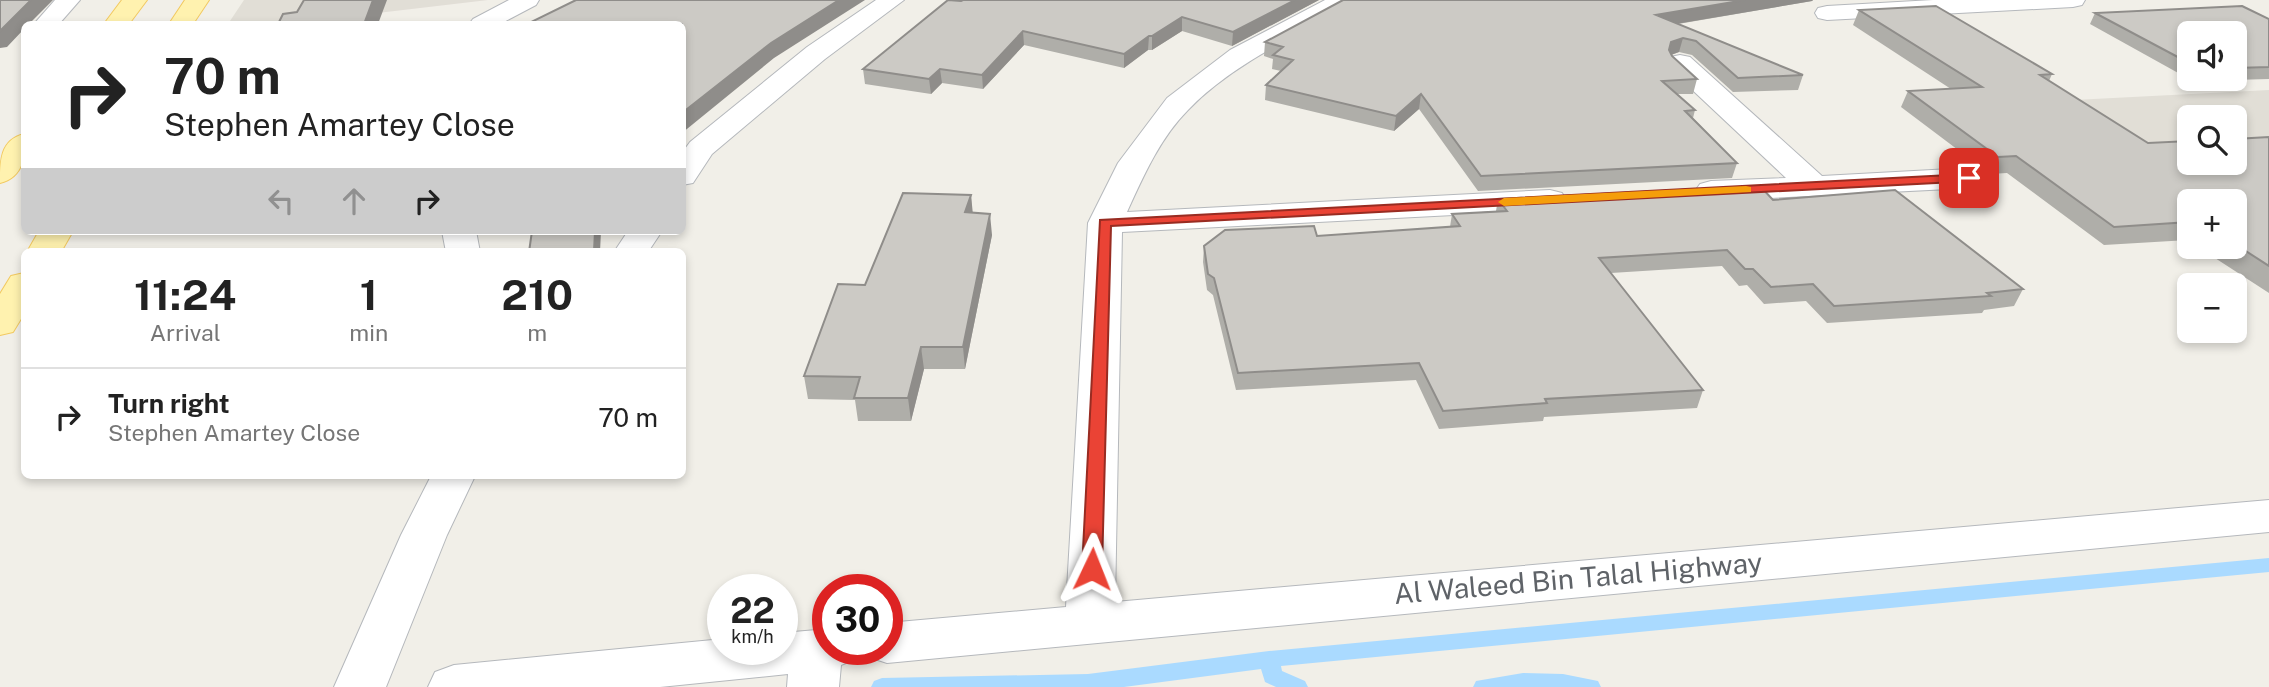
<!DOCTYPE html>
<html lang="en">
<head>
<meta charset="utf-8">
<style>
  body { margin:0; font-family:"Public Sans",sans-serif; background:#f2f2f2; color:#222; height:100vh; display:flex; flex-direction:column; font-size:26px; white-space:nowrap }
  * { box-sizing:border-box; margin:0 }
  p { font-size:23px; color:#767676 }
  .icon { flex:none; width:38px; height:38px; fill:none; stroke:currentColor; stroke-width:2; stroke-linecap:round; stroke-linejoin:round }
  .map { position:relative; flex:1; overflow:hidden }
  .drawer { position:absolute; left:21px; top:248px; width:665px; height:231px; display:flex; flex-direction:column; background:#fff; border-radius:10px; box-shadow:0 4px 10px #0003 }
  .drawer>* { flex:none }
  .top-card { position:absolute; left:21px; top:21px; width:665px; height:214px; border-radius:10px; box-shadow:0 4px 10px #0003; background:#fff; color:#222; overflow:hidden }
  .controls { position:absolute; left:2177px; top:21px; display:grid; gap:14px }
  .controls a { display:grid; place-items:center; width:70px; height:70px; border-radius:10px; background:#fff; box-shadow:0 4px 10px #0003; font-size:35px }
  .speed { position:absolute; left:707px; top:574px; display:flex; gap:14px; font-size:35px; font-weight:700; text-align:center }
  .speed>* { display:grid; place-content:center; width:91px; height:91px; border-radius:50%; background:#fff; box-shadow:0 4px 10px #0003; line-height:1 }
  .speed small { font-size:18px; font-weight:400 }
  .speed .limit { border:10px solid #d22; background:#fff; color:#111 }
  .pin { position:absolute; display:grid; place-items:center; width:60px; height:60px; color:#fff; margin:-30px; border-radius:14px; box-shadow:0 4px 10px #0006 }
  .me { position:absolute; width:77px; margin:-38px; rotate:2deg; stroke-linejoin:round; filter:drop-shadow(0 0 5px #0008) }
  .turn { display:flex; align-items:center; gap:24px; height:147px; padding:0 28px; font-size:32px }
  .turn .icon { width:91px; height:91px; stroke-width:2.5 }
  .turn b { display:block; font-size:49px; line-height:60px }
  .lanes { display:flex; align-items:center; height:66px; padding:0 28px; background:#0003; justify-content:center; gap:35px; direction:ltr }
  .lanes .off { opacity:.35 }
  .eta { display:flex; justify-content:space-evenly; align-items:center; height:119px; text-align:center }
  .eta b { font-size:42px; font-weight:700; line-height:49px }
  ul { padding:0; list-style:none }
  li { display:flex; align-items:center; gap:21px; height:98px; padding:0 28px; border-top:2px solid #e0e0e0 }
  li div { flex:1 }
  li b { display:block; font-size:26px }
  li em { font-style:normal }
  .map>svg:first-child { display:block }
  .education { fill:#e1ded6; fill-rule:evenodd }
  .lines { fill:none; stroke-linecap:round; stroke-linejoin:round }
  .stream { fill:#aadaff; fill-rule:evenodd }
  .minor-casing { stroke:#b5b8bc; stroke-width:2 }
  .major-casing { stroke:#f2c960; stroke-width:2 }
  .minor { fill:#fff; fill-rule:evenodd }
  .major { fill:#fff2af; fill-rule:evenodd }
  .wall { fill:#afaea9 }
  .shaded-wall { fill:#8f8d8a }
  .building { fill:#cccac5; stroke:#8f8d8a; stroke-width:2 }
  .route { fill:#ea4335; stroke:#982c22; stroke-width:2 }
  .slow { fill:#f59e0b }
  .labels { text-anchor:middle; stroke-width:6; stroke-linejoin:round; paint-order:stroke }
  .near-street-label { font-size:28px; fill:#5f6368; stroke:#fff }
</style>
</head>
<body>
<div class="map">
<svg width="2269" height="687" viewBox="0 0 2269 687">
  <rect width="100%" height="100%" fill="#f1efe8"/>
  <!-- education -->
  <path class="education" d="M 244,0 L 488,0 L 284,24 L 228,24 Z
    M 2269,90 L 2269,221 L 2074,100 ZM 2189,117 L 2235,117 L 2235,163 L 2189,163 Z"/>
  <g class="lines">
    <!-- stream -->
    <path class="stream" d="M 2269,558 L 2269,572 L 1281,666 L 1282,671 L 1305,681 L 1308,687 L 1276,687 L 1265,682 L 1261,669 L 1124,687 L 871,687 L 874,681 L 882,678 L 1088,674 L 1269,651 Z
      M 1523,673 L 1563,674 L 1598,681 L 1601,687 L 1473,687 L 1476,681 Z"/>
    <defs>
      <path id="minor" d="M 55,0 L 80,0 L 59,24 L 34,24 Z
        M 509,0 L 539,0 L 536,5 L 500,24 L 469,24 L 473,19 Z
        M 876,0 L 904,0 L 825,59 L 712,154 L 693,183 L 682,185 L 682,153 L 690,142 L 807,47 Z
        M 1325,0 L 1355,0 L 1352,5 C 1297,35 1231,65 1188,110 C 1160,138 1143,177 1127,212 L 1550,190 L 1562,193 L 1566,200 L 1562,207 L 1550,210 L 1122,232 L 1115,602 L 2269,500 L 2269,532 L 887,663 L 869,657 L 865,649 L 887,649 L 887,623 L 1066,607 L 1088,223 L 1118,163 L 1167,98 L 1230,50 Z
        M 1933,0 L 2085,0 L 2082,5 L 2073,7 L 1827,20 L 1818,18 L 1815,13 L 1818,8 L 1827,6 Z
        M 1680,55 L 1690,57 L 1822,176 L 1969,168 L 1980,171 L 1985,178 L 1980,185 L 1969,188 L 1711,201 L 1700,198 L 1695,191 L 1700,184 L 1711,181 L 1786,178 L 1670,69 L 1667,63 L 1670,57 Z
        M 442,231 L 476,231 L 480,252 L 446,252 Z
        M 628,231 L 662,231 L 648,252 L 614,252 Z
        M 431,476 L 475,476 L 447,535 L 386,687 L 334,687 L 401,535 Z
        M 828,629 L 828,649 L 853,649 L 846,663 L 841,665 L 839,687 L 787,687 L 788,674 L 660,687 L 428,687 L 435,672 L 454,665 L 723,639 L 723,649 L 782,649 L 782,633 Z"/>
      <path id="major" d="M 122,0 L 147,0 L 129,24 L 104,24 Z
        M 185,0 L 209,0 L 193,24 L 169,24 Z
        M 24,134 C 26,155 24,177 0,183 C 0,161 0,140 24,134 Z
        M 39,231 L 73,231 L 61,252 L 27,252 Z
        M 24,273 L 24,314 L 13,332 L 0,335 L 0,294 L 11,276 Z"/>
    </defs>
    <!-- minor casing -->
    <use href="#minor" class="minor-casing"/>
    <!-- major casing -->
    <use href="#major" class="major-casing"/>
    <!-- minor -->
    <use href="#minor" class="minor"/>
    <!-- major -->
    <use href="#major" class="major"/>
  </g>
  <!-- wall -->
  <path class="wall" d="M 1319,0 L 1232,46 L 1182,31 L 1152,50 L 1148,50 L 1124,68 L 1024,45 L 983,89 L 942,83 L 931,94 L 865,84 L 863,69 L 961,1 Z
    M 1343,0 L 1813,0 L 1812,1 L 1678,24 L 1803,75 L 1798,90 L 1733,92 L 1692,55 L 1679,52 L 1671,55 L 1697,79 L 1693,94 L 1677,94 L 1695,110 L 1693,118 L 1737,163 L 1732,178 L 1478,191 L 1419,109 L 1394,131 L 1265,100 L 1266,85 L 1281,71 L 1272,69 L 1273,59 L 1264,56 L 1265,42 Z
    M 1859,10 L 2052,74 L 2049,81 L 2148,143 L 2269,137 L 2269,293 L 2198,247 L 2235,247 L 2235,201 L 2189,201 L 2189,241 L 2188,240 L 2104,245 L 2007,173 L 1990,174 L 1901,107 L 1908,91 L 1951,89 L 1853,25 Z
    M 2095,13 L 2269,19 L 2269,79 L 2194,81 L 2190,79 L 2235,79 L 2235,33 L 2189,33 L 2189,79 L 2090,24 Z
    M 971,195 L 972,213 L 992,235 L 965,369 L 924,369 L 911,421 L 858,421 L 855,400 L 808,399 L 804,376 L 865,285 Z
    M 1498,199 L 1773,200 L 2023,289 L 2014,306 L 1984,310 L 1982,313 L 1827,323 L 1806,301 L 1764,304 L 1747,285 L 1739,286 L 1722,266 L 1611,273 L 1703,390 L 1697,408 L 1544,417 L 1543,421 L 1439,429 L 1416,380 L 1236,390 L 1213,295 L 1207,290 L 1203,262 L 1204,246 L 1317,236 L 1450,227 L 1452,214 L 1496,211 Z"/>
  <!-- shaded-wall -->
  <path class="shaded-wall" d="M 31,0 L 53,0 L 29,24 L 24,24 L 24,29 L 7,47 L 0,48 L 0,31 Z
    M 373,0 L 387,0 L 378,24 L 364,24 Z
    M 839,0 L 865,0 L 774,58 L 682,133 L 682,113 L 771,43 Z
    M 1295,0 L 1319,0 L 1232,46 L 1233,32 Z
    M 1745,0 L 1813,0 L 1812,1 L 1652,28 L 1656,15 Z
    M 1182,17 L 1182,31 L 1152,50 L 1152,36 Z
    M 1023,31 L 1024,45 L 983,89 L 982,75 Z
    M 1149,36 L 1148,50 L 1124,68 L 1124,54 Z
    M 1683,38 L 1679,52 L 1668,56 L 1665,64 L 1671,42 Z
    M 940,69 L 942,83 L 931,94 L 929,79 Z
    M 1421,94 L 1419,109 L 1394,131 L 1396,116 Z
    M 971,195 L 973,215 L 965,212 Z
    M 990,214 L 992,235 L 965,369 L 963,347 Z
    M 595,231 L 601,231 L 600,252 L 587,252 Z
    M 921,347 L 924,369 L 911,421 L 908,398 Z"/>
  <!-- building -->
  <path class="building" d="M 0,0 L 31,0 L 0,31 Z
    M 304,0 L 373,0 L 364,24 L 278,24 L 283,14 L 297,12 Z
    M 576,0 L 839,0 L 771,43 L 682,113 L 682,24 L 532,24 L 534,24 L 529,23 Z
    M 948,0 L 961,1 L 963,0 L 1295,0 L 1233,32 L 1182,17 L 1152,36 L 1149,36 L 1124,54 L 1023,31 L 982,75 L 940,69 L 929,79 L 863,69 Z
    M 1343,0 L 1745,0 L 1656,15 L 1803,75 L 1738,78 L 1696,41 L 1683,38 L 1671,42 L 1669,50 L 1672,56 L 1697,79 L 1662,81 L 1695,110 L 1685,111 L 1737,163 L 1481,176 L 1421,94 L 1396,116 L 1266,85 L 1293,60 L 1273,55 L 1283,47 L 1265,42 Z
    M 1936,6 L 2052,74 L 2040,75 L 2148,143 L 2189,141 L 2189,163 L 2235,163 L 2235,139 L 2269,137 L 2269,266 L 2235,244 L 2235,201 L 2189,201 L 2189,222 L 2114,227 L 2016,156 L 1998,157 L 1908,91 L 1982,87 L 1859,10 Z
    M 2242,6 L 2269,19 L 2269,67 L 2235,68 L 2235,33 L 2189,33 L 2189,63 L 2095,13 Z
    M 1760,186 L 1773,200 L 1895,190 L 2023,289 L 1987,293 L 1991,296 L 1834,306 L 1813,284 L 1771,287 L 1753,269 L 1745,269 L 1727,250 L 1599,258 L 1703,390 L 1545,399 L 1547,403 L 1443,411 L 1419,363 L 1238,373 L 1214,278 L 1208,274 L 1204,246 L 1225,230 L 1314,226 L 1317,236 L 1460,226 L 1452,214 L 1507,211 L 1498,199 Z
    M 903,193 L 971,195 L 965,212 L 990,214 L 963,347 L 921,347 L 908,398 L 854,398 L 860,377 L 804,376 L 838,284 L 865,285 Z
    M 532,231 L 595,231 L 594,251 L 587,252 L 529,252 Z"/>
  <!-- route -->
  <path class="route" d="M 1969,174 L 1976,178 L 1974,181 L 1111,226 L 1102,569 L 1099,574 L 1092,577 L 1085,574 L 1082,569 L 1100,220 Z"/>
  <!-- slow -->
  <path class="slow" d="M 1746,186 L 1751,187 L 1751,192 L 1504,206 L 1498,202 L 1504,198 Z"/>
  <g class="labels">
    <!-- near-street labels -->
    <g class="near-street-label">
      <text transform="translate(1578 578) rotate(-5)" y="10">Al Waleed Bin Talal Highway</text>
    </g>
  </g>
</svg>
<div class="controls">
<a><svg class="icon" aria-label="sound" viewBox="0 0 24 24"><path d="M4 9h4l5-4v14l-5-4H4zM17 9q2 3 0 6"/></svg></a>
<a><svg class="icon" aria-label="search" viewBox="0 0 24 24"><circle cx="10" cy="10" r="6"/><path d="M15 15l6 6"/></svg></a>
<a>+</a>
<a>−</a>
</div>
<div class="speed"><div>22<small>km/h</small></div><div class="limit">30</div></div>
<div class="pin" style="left:1969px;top:178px;background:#d93025"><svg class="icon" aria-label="arrive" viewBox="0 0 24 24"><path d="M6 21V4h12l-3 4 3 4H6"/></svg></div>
<svg class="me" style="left:1092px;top:569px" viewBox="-20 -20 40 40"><path d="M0-17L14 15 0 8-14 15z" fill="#ea4335" stroke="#fff" stroke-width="4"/></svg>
<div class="top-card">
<div class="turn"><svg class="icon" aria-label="right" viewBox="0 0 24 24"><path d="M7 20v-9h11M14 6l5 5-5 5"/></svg><div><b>70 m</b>Stephen Amartey Close</div></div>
<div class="lanes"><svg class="icon off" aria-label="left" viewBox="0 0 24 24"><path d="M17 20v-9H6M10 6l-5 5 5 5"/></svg><svg class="icon off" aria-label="ahead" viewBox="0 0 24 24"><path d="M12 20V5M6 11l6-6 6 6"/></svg><svg class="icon" aria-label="right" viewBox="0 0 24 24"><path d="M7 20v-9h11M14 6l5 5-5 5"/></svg></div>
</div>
<section class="drawer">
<div class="eta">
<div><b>11:24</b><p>Arrival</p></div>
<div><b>1</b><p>min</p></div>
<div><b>210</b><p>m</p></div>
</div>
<ul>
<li><svg class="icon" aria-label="right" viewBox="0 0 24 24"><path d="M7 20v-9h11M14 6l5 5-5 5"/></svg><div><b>Turn right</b><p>Stephen Amartey Close</p></div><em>70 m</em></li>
</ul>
</section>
</div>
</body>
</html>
